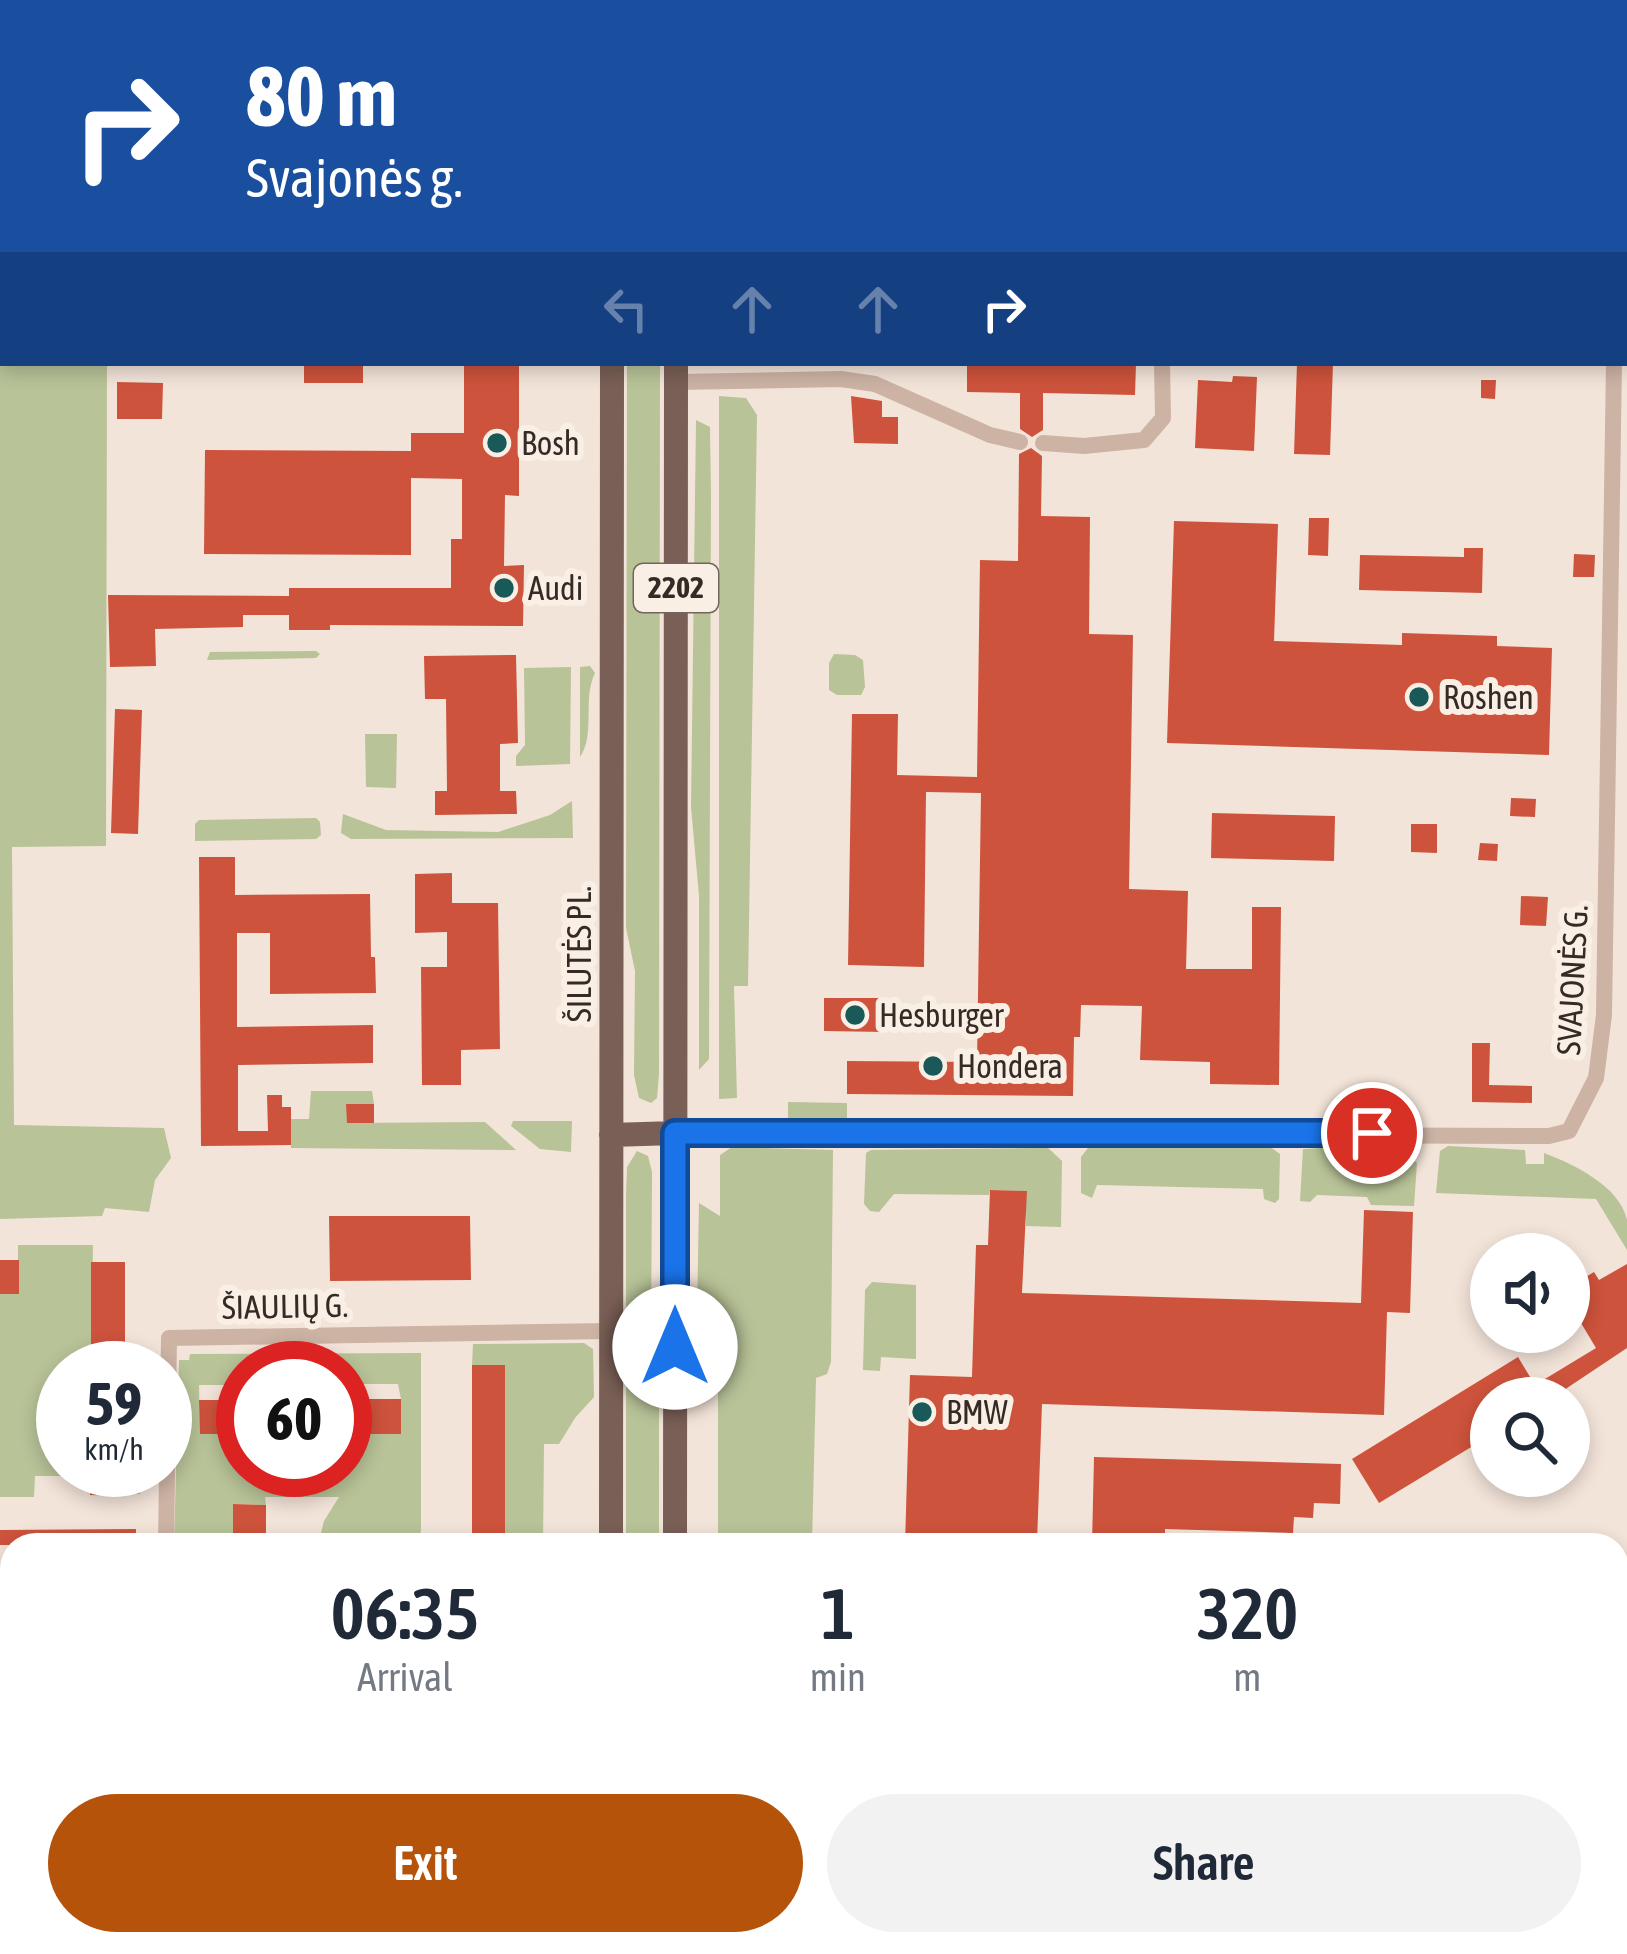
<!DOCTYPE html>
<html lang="en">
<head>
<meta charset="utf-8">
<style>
  body { margin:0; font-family:"Asap Condensed",sans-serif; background:#f2f2f3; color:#1f2937; height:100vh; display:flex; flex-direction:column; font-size:45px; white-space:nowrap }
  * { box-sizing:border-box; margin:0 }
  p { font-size:39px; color:#747a83 }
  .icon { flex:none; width:66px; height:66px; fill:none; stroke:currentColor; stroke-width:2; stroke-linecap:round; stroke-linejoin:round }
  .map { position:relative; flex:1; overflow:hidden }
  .side { position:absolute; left:0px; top:1533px; width:1629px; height:423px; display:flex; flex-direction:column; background:#fff; border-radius:36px 36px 0 0; box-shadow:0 6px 18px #0003 }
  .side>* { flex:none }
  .top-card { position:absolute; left:0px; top:0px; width:1629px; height:366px; box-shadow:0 6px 18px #0003; background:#1a4fa0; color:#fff; overflow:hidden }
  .fabs { position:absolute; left:1470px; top:1233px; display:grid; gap:24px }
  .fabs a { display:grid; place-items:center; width:120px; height:120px; border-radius:50%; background:#fff; box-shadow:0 6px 18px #0003; font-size:60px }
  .speed { position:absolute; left:36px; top:1341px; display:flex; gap:24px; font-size:60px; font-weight:700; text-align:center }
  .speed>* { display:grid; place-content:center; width:156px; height:156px; border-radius:50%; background:#fff; box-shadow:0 6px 18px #0003; line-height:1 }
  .speed small { font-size:30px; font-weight:400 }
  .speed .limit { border:18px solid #d22; background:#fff; color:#111 }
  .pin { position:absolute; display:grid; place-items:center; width:102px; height:102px; color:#fff; margin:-51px; border:6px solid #fff; border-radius:50%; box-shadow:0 3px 12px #0007 }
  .me { position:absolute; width:132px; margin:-66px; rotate:0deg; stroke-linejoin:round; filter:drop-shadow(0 0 9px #0008) }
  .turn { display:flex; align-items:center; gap:42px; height:252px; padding:0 48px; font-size:54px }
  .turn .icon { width:156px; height:156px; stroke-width:2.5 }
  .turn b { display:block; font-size:84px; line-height:102px }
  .lanes { display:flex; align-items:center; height:114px; padding:0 48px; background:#0003; justify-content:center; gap:60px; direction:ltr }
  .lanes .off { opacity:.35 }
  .eta { display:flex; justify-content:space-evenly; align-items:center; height:204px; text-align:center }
  .eta b { font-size:72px; font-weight:600; line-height:84px }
  .cta { display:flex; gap:24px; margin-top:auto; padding:24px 48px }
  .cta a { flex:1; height:138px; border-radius:72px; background:#b45309; color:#fff; font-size:48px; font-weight:600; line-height:138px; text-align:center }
  .cta a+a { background:#f2f2f3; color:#1f2937 }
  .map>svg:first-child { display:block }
  .green { fill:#b8c398; fill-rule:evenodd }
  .building { fill:#ce533c }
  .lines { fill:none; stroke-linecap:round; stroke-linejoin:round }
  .street { stroke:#ccb3a4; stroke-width:16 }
  .primary { stroke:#795f56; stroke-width:24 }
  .route-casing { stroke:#114b97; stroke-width:30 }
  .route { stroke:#1a73e8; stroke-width:21 }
  .poi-dot { fill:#195a59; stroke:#faefe5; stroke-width:4.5 }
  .labels { text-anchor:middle; stroke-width:12; stroke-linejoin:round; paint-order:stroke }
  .shield { fill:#faefe5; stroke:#71655f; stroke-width:3 }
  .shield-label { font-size:30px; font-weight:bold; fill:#362a26 }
  .poi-label { font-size:33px; fill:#362a26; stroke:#faefe5; text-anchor:start }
  .street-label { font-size:33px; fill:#362a26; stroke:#faefe5 }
</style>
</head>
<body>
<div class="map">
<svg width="1627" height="1954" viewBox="0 0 1627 1954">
  <rect width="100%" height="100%" fill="#f3e4d9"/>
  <!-- green -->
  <path class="green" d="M 0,12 L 3,363 L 107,363 L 106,846 L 12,847 L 14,1125 L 164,1128 L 171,1158 L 155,1180 L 149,1212 L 105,1208 L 102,1216 L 0,1219 Z
    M 627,363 L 660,363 L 659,1074 L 657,1098 L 651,1103 L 639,1098 L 634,1075 L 635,971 L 626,928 Z
    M 719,396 L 746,398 L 757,415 L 748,986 L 734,986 L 737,1098 L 719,1099 Z
    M 696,420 L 710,427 L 711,496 L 709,1059 L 699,1070 L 699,896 L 691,807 Z
    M 316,651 L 320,654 L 316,658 L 207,660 L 210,652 Z
    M 834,654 L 855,655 L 863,660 L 865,687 L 861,695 L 837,695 L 829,690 L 829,663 Z
    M 590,666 L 595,673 C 582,699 596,734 580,757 L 580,667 Z
    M 571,667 L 570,764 L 516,766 L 516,756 L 525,745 L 524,668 Z
    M 365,734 L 397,734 L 396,788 L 366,787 Z
    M 572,801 L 573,838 L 351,839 L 341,833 L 343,814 L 386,830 L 498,832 L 550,815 Z
    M 316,818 L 320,822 L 321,835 L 316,839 L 195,841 L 195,824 L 199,820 Z
    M 311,1091 L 372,1091 L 374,1104 L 347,1104 L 347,1123 L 485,1122 L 516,1150 L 291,1148 L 291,1131 L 268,1131 L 268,1119 L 309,1119 Z
    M 788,1102 L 847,1103 L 847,1121 L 788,1120 Z
    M 513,1121 L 572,1121 L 571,1152 L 540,1149 L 511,1126 Z
    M 1032,1144 L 1045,1145 L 1062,1161 L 1061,1227 L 1026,1226 L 1026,1191 L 990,1190 L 989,1195 L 894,1194 L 879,1212 L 870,1211 L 864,1204 L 866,1153 L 871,1150 L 1031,1148 Z
    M 1396,1144 L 1417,1163 L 1414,1206 L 1371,1205 L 1367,1197 L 1317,1195 L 1310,1202 L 1300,1201 L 1303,1149 Z
    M 1269,1146 L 1280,1154 L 1279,1199 L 1275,1203 L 1264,1199 L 1263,1189 L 1097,1185 L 1092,1198 L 1081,1193 L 1081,1157 L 1088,1148 Z
    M 1448,1146 L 1525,1150 L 1526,1164 L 1544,1164 L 1544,1153 C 1573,1164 1620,1186 1627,1220 C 1627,1229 1627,1241 1627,1250 L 1596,1199 L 1436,1193 L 1440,1151 Z
    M 732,1147 L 833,1150 L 831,1362 L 827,1374 L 816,1378 L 812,1545 L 718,1545 L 718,1364 L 696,1371 L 699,1203 L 720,1216 L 720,1155 Z
    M 637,1151 L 648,1156 L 652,1172 L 651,1347 L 659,1396 L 659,1545 L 626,1545 L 626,1196 L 627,1167 Z
    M 18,1245 L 93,1245 L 91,1368 L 63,1368 L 63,1470 L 140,1470 L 140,1494 L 120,1495 L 120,1476 L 35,1476 L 34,1497 L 0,1497 L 0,1294 L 18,1293 Z
    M 872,1282 L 916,1285 L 916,1359 L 881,1357 L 880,1371 L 863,1370 L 865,1290 Z
    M 584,1343 L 593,1349 L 594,1397 L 575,1418 L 559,1444 L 544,1444 L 543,1545 L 505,1545 L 505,1366 L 472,1365 L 473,1344 Z
    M 421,1353 L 421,1531 L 417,1545 L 318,1545 L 324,1521 L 339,1497 L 265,1497 L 266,1505 L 234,1504 L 233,1545 L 174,1545 L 179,1360 L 189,1360 L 190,1354 ZM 243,1368 L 345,1368 L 345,1384 L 398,1384 L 401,1399 L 345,1434 L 345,1470 L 243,1470 L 243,1434 L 200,1434 L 199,1385 L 243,1385 Z
    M 1627,1830 L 1627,1909 L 1617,1915 L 1617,1836 Z
    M 12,1847 L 12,1889 L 2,1890 L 0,1954 L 0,1852 Z
    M 106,1944 L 435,1944 L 436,1954 L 106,1954 Z
    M 504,1944 L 593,1944 L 593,1954 L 504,1954 Z
    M 699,1944 L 819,1944 L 818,1954 L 699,1954 Z
    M 1435,1944 L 1567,1944 L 1550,1954 L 1418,1954 Z"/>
  <!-- building -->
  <path class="building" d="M 304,363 L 363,363 L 363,383 L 304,383 Z
    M 464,363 L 519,363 L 519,496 L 505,495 L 504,566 L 524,565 L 523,626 L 330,625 L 330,630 L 289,630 L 289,615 L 243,615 L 243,627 L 155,629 L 156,666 L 110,667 L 108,595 L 289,596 L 289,588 L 451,588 L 451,539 L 462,539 L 462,479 L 411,478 L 411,555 L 204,554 L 205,450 L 411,451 L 411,433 L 464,433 Z
    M 967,363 L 1136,363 L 1135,395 L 1043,393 L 1043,430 L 1032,437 L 1020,429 L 1020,393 L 967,392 Z
    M 1297,363 L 1333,363 L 1330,455 L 1294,454 Z
    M 1233,376 L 1257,377 L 1254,451 L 1195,448 L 1198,380 L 1232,382 Z
    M 1481,380 L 1496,380 L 1495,399 L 1481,398 Z
    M 117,382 L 163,383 L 162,419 L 117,419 Z
    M 851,396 L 882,401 L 882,417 L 898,417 L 898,444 L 854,443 Z
    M 1031,448 L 1042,456 L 1041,516 L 1090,517 L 1089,634 L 1133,635 L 1129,889 L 1188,891 L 1186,969 L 1252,969 L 1252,907 L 1281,907 L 1279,1085 L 1210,1084 L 1210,1062 L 1140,1060 L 1142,1006 L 1081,1005 L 1080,1037 L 1074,1037 L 1073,1096 L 847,1094 L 847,1061 L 977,1062 L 981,793 L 926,792 L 924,967 L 848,965 L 852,714 L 898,714 L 897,775 L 977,777 L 980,560 L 1018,561 L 1019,454 Z
    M 1309,518 L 1329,518 L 1328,556 L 1308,555 Z
    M 1174,521 L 1278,524 L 1274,641 L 1402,645 L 1402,633 L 1497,636 L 1497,646 L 1552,648 L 1549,755 L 1167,743 Z
    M 1464,548 L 1483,548 L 1482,593 L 1359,590 L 1360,555 L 1464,557 Z
    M 1574,554 L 1595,555 L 1594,577 L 1573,577 Z
    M 516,655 L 518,743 L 500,744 L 500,791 L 516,791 L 517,814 L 435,815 L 435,791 L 447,791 L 446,699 L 425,699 L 424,656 Z
    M 115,709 L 142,710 L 138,834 L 111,833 Z
    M 1511,798 L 1536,799 L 1535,817 L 1510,816 Z
    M 1212,813 L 1335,816 L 1334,861 L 1211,858 Z
    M 1411,824 L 1437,824 L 1437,853 L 1411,852 Z
    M 1480,843 L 1498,844 L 1497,861 L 1478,860 Z
    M 199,857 L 235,857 L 235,895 L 370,894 L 371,957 L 375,957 L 376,993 L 270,994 L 270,933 L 237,933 L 237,1027 L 373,1025 L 373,1063 L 238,1065 L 238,1131 L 268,1131 L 267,1095 L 282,1095 L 282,1107 L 291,1107 L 291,1145 L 201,1146 Z
    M 452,873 L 452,903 L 498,903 L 500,1049 L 461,1050 L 461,1085 L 422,1085 L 421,967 L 447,967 L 447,932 L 415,933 L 415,874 Z
    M 1521,896 L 1548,897 L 1546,926 L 1520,925 Z
    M 824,998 L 886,998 L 885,1032 L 824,1031 Z
    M 1472,1043 L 1490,1043 L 1489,1085 L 1532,1086 L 1532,1103 L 1472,1102 Z
    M 346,1104 L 374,1104 L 374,1123 L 347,1123 Z
    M 990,1190 L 1027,1191 L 1022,1293 L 1361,1303 L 1364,1210 L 1413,1212 L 1410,1313 L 1387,1312 L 1384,1415 L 1042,1404 L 1037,1542 L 905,1545 L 910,1375 L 972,1377 L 976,1245 L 988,1245 Z
    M 329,1216 L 470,1216 L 471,1280 L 330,1281 Z
    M 0,1260 L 19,1260 L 19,1294 L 0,1294 Z
    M 91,1262 L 125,1262 L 125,1368 L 91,1368 Z
    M 1627,1264 L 1627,1348 L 1552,1398 L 1491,1398 L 1491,1435 L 1379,1503 L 1352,1459 L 1518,1357 L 1535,1385 L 1596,1348 L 1569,1303 L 1569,1287 L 1594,1272 L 1599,1280 Z
    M 472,1365 L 505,1365 L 505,1545 L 472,1545 Z
    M 345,1399 L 401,1399 L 401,1434 L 345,1434 Z
    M 199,1400 L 243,1400 L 243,1434 L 200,1434 Z
    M 1094,1457 L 1341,1464 L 1340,1504 L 1314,1503 L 1313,1518 L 1294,1517 L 1293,1533 L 1165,1529 L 1165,1545 L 1092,1545 Z
    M 91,1476 L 120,1476 L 120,1496 L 90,1495 Z
    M 233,1504 L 266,1505 L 266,1545 L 233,1545 Z
    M 136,1529 L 136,1545 L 0,1545 L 0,1530 Z"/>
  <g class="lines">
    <!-- street -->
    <path class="street" d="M 1131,0 L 1132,3
      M 759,3 L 759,0
      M 1623,3 L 1623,0
      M 676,382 L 841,379 L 875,384 L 990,435 L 1020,442
      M 1043,443 L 1084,446 L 1144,440 L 1163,418 L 1162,363
      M 675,1133 L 1549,1136 L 1569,1131 L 1596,1078 L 1604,1015 L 1614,363
      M 166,1545 L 169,1338 L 610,1331
      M 1617,1825 L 1627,1819
      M 86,1944 L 86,1954
      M 1399,1954 L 1416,1944"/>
    <!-- primary -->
    <path class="primary" d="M 612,3 L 612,0
      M 676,3 L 676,0
      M 611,1135 L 675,1133
      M 611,1545 L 612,363
      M 675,1545 L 676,363
      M 610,1944 L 611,1954
      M 674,1944 L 675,1954"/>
  </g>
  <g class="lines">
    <defs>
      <path id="route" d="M 675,1347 L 675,1133 L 1372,1133"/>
    </defs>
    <!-- route casing -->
    <use href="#route" class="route-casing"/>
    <!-- route -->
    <use href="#route" class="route"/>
  </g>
  <!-- markers -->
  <g class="poi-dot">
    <circle cx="497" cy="443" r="12"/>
    <circle cx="504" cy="588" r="12"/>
    <circle cx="1419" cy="697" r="12"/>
    <circle cx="855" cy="1015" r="12"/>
    <circle cx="933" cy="1066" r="12"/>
    <circle cx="922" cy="1412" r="12"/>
  </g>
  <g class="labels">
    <!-- shield labels -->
    <rect class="shield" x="634" y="564" width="84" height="48" rx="9"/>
    <g class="shield-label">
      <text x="676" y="598">2202</text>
    </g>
    <!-- poi labels -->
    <g class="poi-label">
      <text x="521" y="455">Bosh</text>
      <text x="528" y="600">Audi</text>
      <text x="1443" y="709">Roshen</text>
      <text x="879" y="1027">Hesburger</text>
      <text x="957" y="1078">Hondera</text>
      <text x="946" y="1424">BMW</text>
    </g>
    <!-- street labels -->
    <g class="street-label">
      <text transform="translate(579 954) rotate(-90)" y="12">ŠILUTĖS PL.</text>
      <text transform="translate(1572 980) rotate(-87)" y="12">SVAJONĖS G.</text>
      <text transform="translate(285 1306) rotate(-1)" y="12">ŠIAULIŲ G.</text>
    </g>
  </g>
</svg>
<div class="fabs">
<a><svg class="icon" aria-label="sound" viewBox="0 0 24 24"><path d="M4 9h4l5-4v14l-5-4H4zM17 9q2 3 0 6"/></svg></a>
<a><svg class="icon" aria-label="search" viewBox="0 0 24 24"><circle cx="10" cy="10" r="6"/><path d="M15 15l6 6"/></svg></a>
</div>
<div class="speed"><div>59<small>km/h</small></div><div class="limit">60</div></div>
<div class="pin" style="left:1372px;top:1133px;background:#d93025"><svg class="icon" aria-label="arrive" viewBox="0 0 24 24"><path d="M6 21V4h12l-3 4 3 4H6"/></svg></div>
<svg class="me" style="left:675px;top:1347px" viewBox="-20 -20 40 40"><circle r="19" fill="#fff"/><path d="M0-13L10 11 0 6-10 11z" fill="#1a73e8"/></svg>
<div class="top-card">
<div class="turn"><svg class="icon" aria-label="right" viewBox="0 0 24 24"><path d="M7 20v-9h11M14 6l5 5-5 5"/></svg><div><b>80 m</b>Svajonės g.</div></div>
<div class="lanes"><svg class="icon off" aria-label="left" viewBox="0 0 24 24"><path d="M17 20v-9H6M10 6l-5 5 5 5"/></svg><svg class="icon off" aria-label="ahead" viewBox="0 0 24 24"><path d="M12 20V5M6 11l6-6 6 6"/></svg><svg class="icon off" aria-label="ahead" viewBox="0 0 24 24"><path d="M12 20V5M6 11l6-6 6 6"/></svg><svg class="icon" aria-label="right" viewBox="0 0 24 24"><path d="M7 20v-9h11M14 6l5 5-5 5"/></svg></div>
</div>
<section class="side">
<div class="eta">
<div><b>06:35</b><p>Arrival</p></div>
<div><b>1</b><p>min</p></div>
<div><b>320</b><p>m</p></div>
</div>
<div class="cta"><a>Exit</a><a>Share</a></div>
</section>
</div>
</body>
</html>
